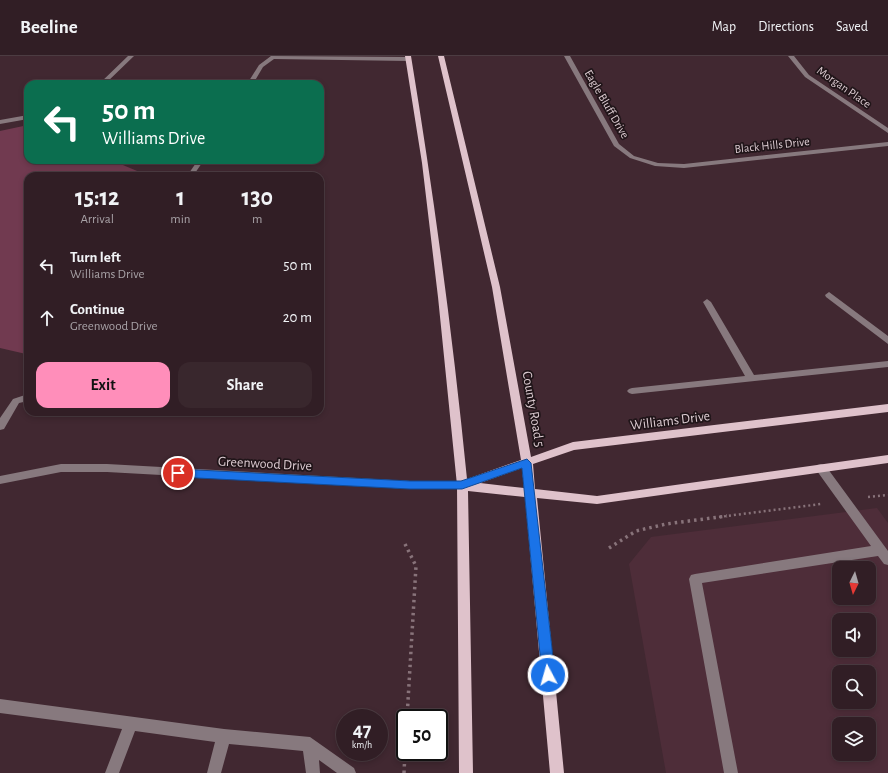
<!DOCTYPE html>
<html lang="en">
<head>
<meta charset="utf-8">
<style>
  body { margin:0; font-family:"Alegreya Sans",sans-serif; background:#39272d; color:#f1f3f6; height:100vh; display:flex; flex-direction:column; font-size:15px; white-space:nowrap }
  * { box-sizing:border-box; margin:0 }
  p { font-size:13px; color:#a8a2a7 }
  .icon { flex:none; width:22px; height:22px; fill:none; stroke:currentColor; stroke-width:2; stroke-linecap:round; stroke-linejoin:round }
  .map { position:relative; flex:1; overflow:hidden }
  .side { position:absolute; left:24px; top:116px; width:300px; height:244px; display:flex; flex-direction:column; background:#311e25; border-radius:12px; box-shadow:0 2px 6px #0003,0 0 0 1px #4c3c42 }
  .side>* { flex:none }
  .hud { position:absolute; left:24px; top:24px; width:300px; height:84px; border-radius:12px; box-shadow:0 2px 6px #0003,0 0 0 1px #4c3c42; background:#0b6e4f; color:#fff; overflow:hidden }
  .needle { width:26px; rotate:185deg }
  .fabs { position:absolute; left:832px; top:505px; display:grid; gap:8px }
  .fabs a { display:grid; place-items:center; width:44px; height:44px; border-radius:8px; background:#311e25; box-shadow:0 2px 6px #0003,0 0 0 1px #4c3c42; font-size:20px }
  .speed { position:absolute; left:336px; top:653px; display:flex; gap:8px; font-size:20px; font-weight:700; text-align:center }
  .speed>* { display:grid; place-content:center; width:52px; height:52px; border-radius:50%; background:#311e25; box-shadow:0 2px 6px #0003,0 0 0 1px #4c3c42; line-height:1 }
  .speed small { font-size:10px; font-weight:400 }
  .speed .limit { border:2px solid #111; border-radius:6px; background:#fff; color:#111 }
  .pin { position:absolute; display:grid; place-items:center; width:34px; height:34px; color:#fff; margin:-17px; border:2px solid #fff; border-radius:50%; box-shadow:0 1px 4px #0007 }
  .me { position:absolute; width:44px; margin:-22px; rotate:354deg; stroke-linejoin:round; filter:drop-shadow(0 0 3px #0008) }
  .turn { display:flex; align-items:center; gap:14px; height:84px; padding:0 12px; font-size:18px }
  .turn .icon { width:52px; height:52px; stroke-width:2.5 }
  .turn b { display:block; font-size:28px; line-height:34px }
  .eta { display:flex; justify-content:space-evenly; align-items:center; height:68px; text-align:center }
  .eta b { font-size:24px; font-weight:700; line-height:28px }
  .primary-button { display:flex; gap:8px; margin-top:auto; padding:8px 12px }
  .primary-button a { flex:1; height:46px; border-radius:12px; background:#ff8eba; color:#111; font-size:16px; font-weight:700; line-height:46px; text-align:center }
  .primary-button a+a { background:#39272d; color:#f1f3f6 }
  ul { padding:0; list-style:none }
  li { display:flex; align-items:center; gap:12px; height:52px; padding:0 12px }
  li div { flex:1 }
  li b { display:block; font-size:15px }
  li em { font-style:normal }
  header { display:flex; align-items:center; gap:24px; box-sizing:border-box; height:56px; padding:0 20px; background:#311e25; border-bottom:1px solid #4c3c42 }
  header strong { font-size:19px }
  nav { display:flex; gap:22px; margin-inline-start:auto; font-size:14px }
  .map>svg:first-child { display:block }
  .built { fill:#4e2d39; fill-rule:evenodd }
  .green { fill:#713a50 }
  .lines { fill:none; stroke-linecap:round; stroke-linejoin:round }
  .path-far1 { stroke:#88737a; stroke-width:2.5; stroke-dasharray:2 3; stroke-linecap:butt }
  .path { stroke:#88737a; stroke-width:3.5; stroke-dasharray:2.5 4; stroke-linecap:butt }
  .minor { fill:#87797e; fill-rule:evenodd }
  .major { fill:#dfc2cb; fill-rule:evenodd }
  .route { fill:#1a73e8; stroke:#114b97 }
  .labels { text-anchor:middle; stroke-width:3.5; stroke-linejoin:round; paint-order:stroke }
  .far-street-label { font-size:12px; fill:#ddccd2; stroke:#201519 }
  .street-label { font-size:14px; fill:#ddccd2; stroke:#201519 }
</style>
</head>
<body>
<header>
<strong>Beeline</strong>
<nav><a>Map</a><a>Directions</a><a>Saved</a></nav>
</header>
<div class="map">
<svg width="888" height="717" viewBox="0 0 888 717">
  <rect width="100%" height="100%" fill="#412831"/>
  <!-- built -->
  <path class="built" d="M 877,452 L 888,467 L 888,717 L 666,717 L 629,508 L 651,481 ZM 839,512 L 869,512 L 869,542 L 839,542 ZM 839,564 L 869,564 L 869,594 L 839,594 ZM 839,616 L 869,616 L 869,646 L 839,646 ZM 839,668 L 869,668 L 869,698 L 839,698 Z"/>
  <!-- green -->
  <path class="green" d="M 28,69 L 28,104 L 111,104 L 149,120 L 28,120 L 28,294 L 26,298 L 0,292 L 0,75 Z"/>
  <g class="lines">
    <!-- path-far1 -->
    <path class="path-far1" d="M 868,441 L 888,439
      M 719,461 L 821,448"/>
    <!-- path -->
    <path class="path" d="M 405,488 L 416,510 L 407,662
      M 609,492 L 636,475 L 666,468 L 727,460
      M 404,717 L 405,696"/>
    <!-- minor -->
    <path class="minor" d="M 128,0 L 134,0 L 105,28 L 99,28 Z
      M 271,0 L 408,1 L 411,3 L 408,5 L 274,3 L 263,11 L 253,28 L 247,28 L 259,9 Z
      M 564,0 L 570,0 L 619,88 L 634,100 L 658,107 L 684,108 L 888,86 L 888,90 L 684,112 L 655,110 L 630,102 L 614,90 Z
      M 788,0 L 794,0 L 809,19 L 888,72 L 888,77 L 805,21 Z
      M 28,59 L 28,63 L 0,68 L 0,64 Z
      M 198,104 L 204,104 L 193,120 L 187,120 Z
      M 829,236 L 888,280 L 888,288 L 826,241 L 825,239 Z
      M 707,243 L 711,246 L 754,319 L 888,305 L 888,311 L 632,338 L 629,337 L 627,335 L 629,333 L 632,332 L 745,320 L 703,246 Z
      M 28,338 L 28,345 L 19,347 L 4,373 L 0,374 L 0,362 L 13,343 Z
      M 61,408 L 107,408 L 410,425 L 462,425 L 466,426 L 467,429 L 466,432 L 462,433 L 410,433 L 107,416 L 61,416 L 0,428 L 0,420 Z
      M 821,408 L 825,409 L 888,495 L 888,509 L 884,508 L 878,500 L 702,527 L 738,717 L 724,717 L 689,523 L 691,519 L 695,518 L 871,490 L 817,415 L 816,412 L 817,409 Z
      M 0,643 L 224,673 L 310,681 L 354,712 L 356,717 L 337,717 L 319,704 L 320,717 L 306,717 L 303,695 L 229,688 L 221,717 L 207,717 L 215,686 L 135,675 L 119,717 L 105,717 L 122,673 L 0,657 Z"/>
    <!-- major -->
    <path class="major" d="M 405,0 L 411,0 C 434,140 453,281 467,423 L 521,404 L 492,231 L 438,0 L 444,0 L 500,231 L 531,401 L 573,386 L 888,348 L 888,356 L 574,394 L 533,408 L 535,433 L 597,440 L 888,399 L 888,407 L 597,448 L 537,442 L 564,717 L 550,717 L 525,441 L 468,435 L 473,717 L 459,717 L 457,429 L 438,241 L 422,107 ZM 522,412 L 524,432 L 480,427 Z"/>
  </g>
  <!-- route -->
  <path class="route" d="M 527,403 L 531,407 L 555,619 L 553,623 L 548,625 L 544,623 L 542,619 L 522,412 L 462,433 L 410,433 L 178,421 L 174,417 L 178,413 L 410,425 L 461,425 Z"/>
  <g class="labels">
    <!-- far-street labels -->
    <g class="far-street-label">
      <text transform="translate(844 31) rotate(35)" y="4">Morgan Place</text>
      <text transform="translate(607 48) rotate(60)" y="4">Eagle Bluff Drive</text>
      <text transform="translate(772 89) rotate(-6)" y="4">Black Hills Drive</text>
    </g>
    <!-- street labels -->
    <g class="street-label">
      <text transform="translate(534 353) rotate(80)" y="5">County Road 5</text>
      <text transform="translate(670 364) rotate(-7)" y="5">Williams Drive</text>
      <text transform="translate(265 407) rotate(3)" y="5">Greenwood Drive</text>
    </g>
  </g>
</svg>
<div class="fabs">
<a><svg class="needle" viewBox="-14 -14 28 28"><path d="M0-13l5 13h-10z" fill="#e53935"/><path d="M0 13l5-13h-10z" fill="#a8a2a7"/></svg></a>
<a><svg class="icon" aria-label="sound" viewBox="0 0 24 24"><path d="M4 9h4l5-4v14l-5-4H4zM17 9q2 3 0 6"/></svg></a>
<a><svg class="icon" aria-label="search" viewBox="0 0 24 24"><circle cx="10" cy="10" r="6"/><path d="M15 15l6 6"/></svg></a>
<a><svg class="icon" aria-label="layers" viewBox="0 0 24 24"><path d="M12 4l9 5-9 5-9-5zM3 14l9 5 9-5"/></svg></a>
</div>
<div class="speed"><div>47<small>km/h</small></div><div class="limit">50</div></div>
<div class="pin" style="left:178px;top:417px;background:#d93025"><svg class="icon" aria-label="arrive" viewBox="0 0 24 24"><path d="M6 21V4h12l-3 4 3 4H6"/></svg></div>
<svg class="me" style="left:548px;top:619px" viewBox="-20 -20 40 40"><circle r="17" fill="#1a73e8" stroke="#fff" stroke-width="3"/><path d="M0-11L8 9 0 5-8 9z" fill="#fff"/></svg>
<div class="hud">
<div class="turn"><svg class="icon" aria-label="left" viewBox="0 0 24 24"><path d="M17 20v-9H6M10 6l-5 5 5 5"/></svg><div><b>50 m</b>Williams Drive</div></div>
</div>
<section class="side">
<div class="eta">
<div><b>15:12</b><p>Arrival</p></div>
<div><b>1</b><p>min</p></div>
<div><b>130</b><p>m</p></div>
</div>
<ul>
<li><svg class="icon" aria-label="left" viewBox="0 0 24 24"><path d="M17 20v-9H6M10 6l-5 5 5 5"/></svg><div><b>Turn left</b><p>Williams Drive</p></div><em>50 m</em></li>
<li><svg class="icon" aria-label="ahead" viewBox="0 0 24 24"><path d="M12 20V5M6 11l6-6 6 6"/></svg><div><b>Continue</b><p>Greenwood Drive</p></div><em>20 m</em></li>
</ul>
<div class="primary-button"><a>Exit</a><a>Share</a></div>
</section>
</div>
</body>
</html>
